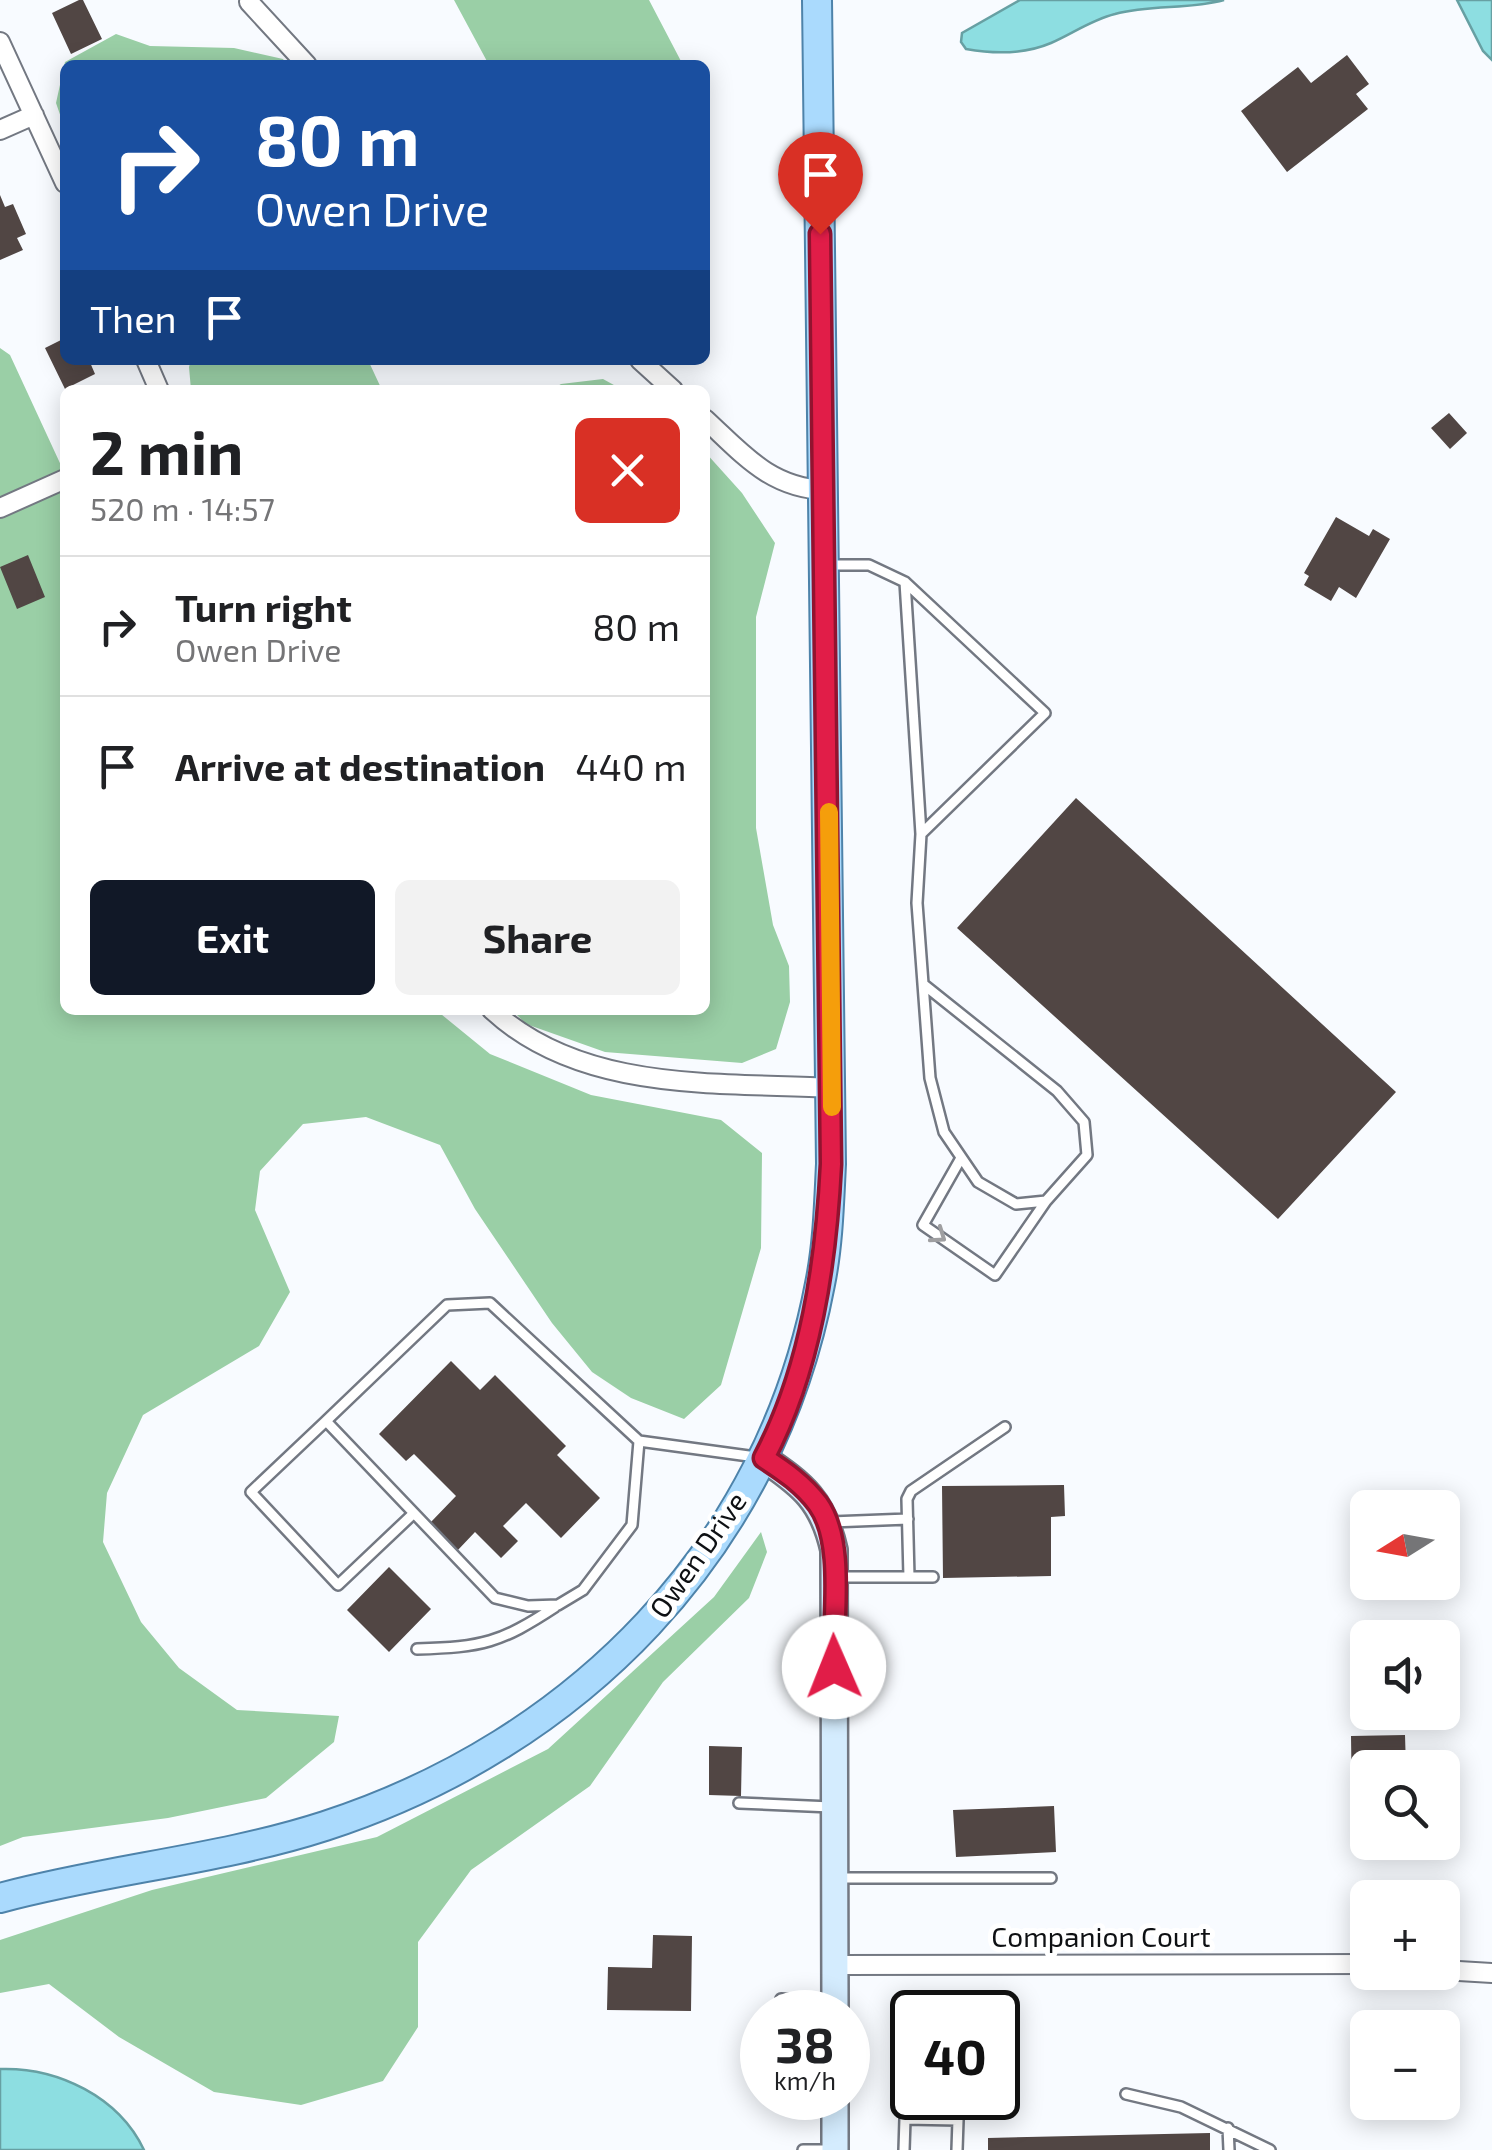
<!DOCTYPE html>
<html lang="en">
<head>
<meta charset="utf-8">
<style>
  body { margin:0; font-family:"Exo 2",sans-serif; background:#f2f2f2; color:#202124; height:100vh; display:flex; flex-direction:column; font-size:38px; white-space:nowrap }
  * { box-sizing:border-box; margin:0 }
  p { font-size:32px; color:#757577 }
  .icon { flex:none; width:55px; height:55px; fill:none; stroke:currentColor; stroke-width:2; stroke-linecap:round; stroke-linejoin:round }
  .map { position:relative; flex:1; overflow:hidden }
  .panel { position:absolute; left:60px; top:385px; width:650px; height:630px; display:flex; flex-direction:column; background:#fff; border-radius:15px; box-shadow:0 5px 25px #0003 }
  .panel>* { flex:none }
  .hud { position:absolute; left:60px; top:60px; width:650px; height:305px; border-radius:15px; box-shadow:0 5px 25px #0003; background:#1a4fa0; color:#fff; overflow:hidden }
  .needle { width:65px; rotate:259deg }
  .buttons { position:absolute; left:1350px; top:1490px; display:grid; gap:20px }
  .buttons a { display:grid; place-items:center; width:110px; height:110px; border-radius:15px; background:#fff; box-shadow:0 5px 25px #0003; font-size:50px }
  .speed { position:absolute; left:740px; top:1990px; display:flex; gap:20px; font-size:50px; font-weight:700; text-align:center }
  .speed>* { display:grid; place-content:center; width:130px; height:130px; border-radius:50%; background:#fff; box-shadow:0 5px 25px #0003; line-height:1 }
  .speed small { font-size:25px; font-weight:400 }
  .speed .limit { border:5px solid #111; border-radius:15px; background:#fff; color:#111 }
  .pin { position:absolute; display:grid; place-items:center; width:85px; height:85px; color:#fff; margin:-102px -42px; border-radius:50% 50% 50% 0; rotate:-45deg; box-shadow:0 0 10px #0007 }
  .pin .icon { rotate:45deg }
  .me { position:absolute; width:110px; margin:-55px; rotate:359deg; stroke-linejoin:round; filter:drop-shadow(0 0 8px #0008) }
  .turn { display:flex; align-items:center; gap:35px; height:210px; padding:0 30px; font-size:45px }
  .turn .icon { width:130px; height:130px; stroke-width:2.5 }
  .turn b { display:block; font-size:70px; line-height:85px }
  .then { display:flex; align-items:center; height:95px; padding:0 30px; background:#0003; gap:20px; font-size:38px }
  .round { display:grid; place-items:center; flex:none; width:105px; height:105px; border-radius:15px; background:#f2f2f2 }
  .overview { display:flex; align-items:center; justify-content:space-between; height:170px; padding:0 30px }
  h1 { font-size:60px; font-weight:700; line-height:75px }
  .primary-button { display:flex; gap:20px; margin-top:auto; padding:20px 30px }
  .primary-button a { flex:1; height:115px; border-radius:15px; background:#111827; color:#fff; font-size:40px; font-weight:700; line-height:115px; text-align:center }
  .primary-button a+a { background:#f2f2f2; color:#202124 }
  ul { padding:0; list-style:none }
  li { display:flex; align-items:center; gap:30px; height:140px; padding:0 30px; border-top:2px solid #e0e0e0 }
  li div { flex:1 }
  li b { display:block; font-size:38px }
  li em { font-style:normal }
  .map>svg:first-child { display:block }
  .forest { fill:#9acfa6 }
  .water { fill:#8ddee1; stroke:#67a0a3; stroke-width:2.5 }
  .building { fill:#514644 }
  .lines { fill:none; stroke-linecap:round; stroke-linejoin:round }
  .lane-casing { stroke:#737882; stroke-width:14 }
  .street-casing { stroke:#737882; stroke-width:22 }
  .secondary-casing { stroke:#737882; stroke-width:30 }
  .primary-casing { stroke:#4e83aa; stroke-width:32 }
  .lane { stroke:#fff; stroke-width:9 }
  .street { stroke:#fff; stroke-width:18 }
  .secondary { stroke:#d4ecfe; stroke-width:25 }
  .primary { stroke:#aadafd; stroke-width:28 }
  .oneway { stroke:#9f9fa1 }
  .route-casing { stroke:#92132f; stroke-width:25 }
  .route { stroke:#e11d48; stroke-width:18 }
  .slow { stroke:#f59e0b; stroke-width:18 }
  .labels { text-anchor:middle; stroke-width:10; stroke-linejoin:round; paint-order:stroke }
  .street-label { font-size:28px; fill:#0e1013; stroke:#fff }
</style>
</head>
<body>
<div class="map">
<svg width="1492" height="2150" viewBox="0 0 1492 2150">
  <rect width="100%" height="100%" fill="#f8fbff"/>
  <!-- forest -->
  <path class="forest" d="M 454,0 L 649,0 L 683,65 L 489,65 Z
    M 116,34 L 150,46 L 234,48 L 283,59 L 287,65 L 65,65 L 65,129 L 56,103 L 65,62 Z
    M 0,348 L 10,355 L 65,474 L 65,1010 L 436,1010 L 490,1054 L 591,1095 L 721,1120 L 762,1153 L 761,1248 L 721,1385 L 684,1419 L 631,1398 L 592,1372 L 552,1323 L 475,1209 L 440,1145 L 366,1117 L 303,1124 L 260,1171 L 255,1210 L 290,1292 L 259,1346 L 143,1415 L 107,1493 L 103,1542 L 141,1622 L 179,1668 L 237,1710 L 339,1716 L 334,1742 L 266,1798 L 168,1818 L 23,1837 L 0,1846 Z
    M 191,360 L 368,360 L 382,390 L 191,390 L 189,367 Z
    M 603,379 L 623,390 L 551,390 L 561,384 Z
    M 705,452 L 742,493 L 775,543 L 756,617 L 756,828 L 773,925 L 789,966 L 790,1002 L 776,1049 L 742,1063 L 605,1052 L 526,1024 L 512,1010 L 705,1010 Z
    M 761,1532 L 767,1552 L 749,1598 L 663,1682 L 590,1786 L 471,1870 L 418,1942 L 418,2027 L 383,2081 L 301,2105 L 214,2092 L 119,2037 L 49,1984 L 0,1993 L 0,1940 L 152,1890 L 377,1837 L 548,1749 L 714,1597 Z"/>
  <!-- water -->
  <path class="water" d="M 1020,0 L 1224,0 C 1189,10 1151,4 1115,14 C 1091,20 1072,34 1051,43 C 1023,55 994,54 966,49 L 961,42 L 962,33 Z
    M 1457,0 L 1492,0 L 1492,60 L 1483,51 Z
    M 0,2069 C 58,2067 119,2097 144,2150 L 0,2150 Z"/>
  <!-- building -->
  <path class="building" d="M 79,0 L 83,0 L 102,39 L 71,54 L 52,13 Z
    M 1347,55 L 1369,84 L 1356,94 L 1368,109 L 1287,172 L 1241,111 L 1298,67 L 1311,83 Z
    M 0,195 L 5,207 L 13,204 L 26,234 L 17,238 L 23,250 L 0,260 Z
    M 65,338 L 65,360 L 89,360 L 95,374 L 65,389 L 45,348 Z
    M 1449,413 L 1467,433 L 1450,449 L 1431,428 Z
    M 1336,517 L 1369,536 L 1373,529 L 1390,539 L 1356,598 L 1339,587 L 1331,601 L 1304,585 L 1309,576 L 1304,573 Z
    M 28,555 L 45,597 L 17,609 L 0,567 Z
    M 1076,798 L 1396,1092 L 1278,1219 L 957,928 Z
    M 451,1361 L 480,1390 L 495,1375 L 566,1446 L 557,1455 L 600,1498 L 561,1538 L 526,1503 L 503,1526 L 518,1541 L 501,1558 L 475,1532 L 457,1551 L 430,1523 L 456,1496 L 414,1454 L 406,1461 L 379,1434 Z
    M 1064,1485 L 1065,1516 L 1051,1517 L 1051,1576 L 943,1578 L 942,1486 Z
    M 389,1567 L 431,1609 L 389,1652 L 347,1610 Z
    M 1405,1735 L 1406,1768 L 1368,1768 L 1368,1806 L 1352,1806 L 1351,1736 Z
    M 709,1746 L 742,1747 L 741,1796 L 709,1795 Z
    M 1054,1806 L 1056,1852 L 956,1857 L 953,1810 Z
    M 653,1935 L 692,1936 L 691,2011 L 607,2010 L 608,1967 L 652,1968 Z
    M 1210,2133 L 1210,2150 L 988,2150 L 988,2138 Z"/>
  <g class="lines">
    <defs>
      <path id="lane" d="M 829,565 L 869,565 L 905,582 L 1045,713 L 921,834 L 917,903 L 930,1078 L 944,1132 L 978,1182 L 1016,1204 L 1046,1201 L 1087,1155 L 1084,1122 L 1057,1091 L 923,984
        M 905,582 L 921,834
        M 961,1158 L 923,1225 L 995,1275 L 1046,1201
        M 326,1421 L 251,1492 L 338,1585 L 414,1513
        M 639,1441 L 632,1525 L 583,1590 L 558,1605 L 528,1606 L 495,1598 L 326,1421 L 447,1305 L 490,1303 L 639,1441 L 756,1457
        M 831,1522 L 908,1519
        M 837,1577 L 933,1577
        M 909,1577 L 907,1499 L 911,1491 L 1005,1427
        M 417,1649 C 483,1647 500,1643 555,1607
        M 739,1803 L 831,1807
        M 837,1878 L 1051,1878
        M 781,1999 L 834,2002
        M 1126,2094 L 1181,2107 L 1270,2150
        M 1228,2128 L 1229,2150
        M 803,2150 L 830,2150
        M 904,2150 L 905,2119 L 958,2120 L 957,2150"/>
      <path id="street" d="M 249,2 L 307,65
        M 0,42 L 65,183
        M 0,130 L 34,115
        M 146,360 L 159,390
        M 640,360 L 673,390
        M 705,419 C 743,454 770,488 825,490
        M 0,508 L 65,479
        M 492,1010 C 582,1093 718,1082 832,1088
        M 835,1965 L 1368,1964
        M 1442,1970 L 1492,1973"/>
      <path id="secondary" d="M 763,1458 C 803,1485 823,1501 834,1550 L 835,2012
        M 835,2098 L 835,2150"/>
      <path id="primary" d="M 0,1898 C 107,1869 220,1860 325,1826 C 577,1744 770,1549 820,1284 C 828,1245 829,1204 831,1164 L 817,0"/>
    </defs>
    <!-- lane casing -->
    <use href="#lane" class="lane-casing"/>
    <!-- street casing -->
    <use href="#street" class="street-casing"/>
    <!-- secondary casing -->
    <use href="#secondary" class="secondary-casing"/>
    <!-- primary casing -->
    <use href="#primary" class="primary-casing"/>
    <!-- lane -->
    <use href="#lane" class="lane"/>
    <!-- street -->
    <use href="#street" class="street"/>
    <!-- secondary -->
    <use href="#secondary" class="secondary"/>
    <!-- primary -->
    <use href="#primary" class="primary"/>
  </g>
  <!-- one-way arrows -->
  <defs><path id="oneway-chevron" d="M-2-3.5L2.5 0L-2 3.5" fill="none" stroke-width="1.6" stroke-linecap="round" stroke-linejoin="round" transform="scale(2.5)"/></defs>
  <use class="oneway" href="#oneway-chevron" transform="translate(939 1236) rotate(35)"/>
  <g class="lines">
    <defs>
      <path id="route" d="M 820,234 L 831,1164 C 826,1263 811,1369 764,1458 C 784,1471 803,1484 818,1504 C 846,1543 832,1620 834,1667"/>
    </defs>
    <!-- route casing -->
    <use href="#route" class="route-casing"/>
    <!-- route -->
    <use href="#route" class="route"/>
    <!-- slow -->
    <path class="slow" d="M 829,812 L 832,1107"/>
  </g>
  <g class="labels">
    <!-- street labels -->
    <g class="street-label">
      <text transform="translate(698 1555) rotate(-55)" y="10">Owen Drive</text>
      <text x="1101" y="1947">Companion Court</text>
    </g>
  </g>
</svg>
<div class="buttons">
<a><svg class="needle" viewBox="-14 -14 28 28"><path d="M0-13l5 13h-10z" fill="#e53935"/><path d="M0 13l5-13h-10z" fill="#757577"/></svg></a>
<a><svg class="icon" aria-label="sound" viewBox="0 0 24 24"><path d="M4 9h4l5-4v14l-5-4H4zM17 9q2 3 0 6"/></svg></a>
<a><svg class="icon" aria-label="search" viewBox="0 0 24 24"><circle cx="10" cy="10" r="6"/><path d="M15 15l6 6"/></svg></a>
<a>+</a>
<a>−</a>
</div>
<div class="speed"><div>38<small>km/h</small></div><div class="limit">40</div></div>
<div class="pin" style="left:820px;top:234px;background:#d93025"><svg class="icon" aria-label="arrive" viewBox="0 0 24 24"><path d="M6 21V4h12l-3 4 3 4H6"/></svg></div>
<svg class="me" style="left:834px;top:1667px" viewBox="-20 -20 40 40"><circle r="19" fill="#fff"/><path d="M0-13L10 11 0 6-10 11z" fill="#e11d48"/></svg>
<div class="hud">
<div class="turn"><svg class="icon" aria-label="right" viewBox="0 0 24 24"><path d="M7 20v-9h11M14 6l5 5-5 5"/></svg><div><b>80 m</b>Owen Drive</div></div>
<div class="then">Then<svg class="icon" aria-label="arrive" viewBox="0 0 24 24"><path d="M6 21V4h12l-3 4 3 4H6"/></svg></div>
</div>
<section class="panel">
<div class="overview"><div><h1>2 min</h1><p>520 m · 14:57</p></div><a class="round" style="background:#d93025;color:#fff"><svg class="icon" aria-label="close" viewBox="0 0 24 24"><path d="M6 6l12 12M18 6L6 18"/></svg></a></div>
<ul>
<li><svg class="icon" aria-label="right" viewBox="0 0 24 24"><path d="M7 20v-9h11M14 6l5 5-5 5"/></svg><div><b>Turn right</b><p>Owen Drive</p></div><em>80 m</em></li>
<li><svg class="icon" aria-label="arrive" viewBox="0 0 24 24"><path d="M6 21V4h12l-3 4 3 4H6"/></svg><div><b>Arrive at destination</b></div><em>440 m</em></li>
</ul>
<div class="primary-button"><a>Exit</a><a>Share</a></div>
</section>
</div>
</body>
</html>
